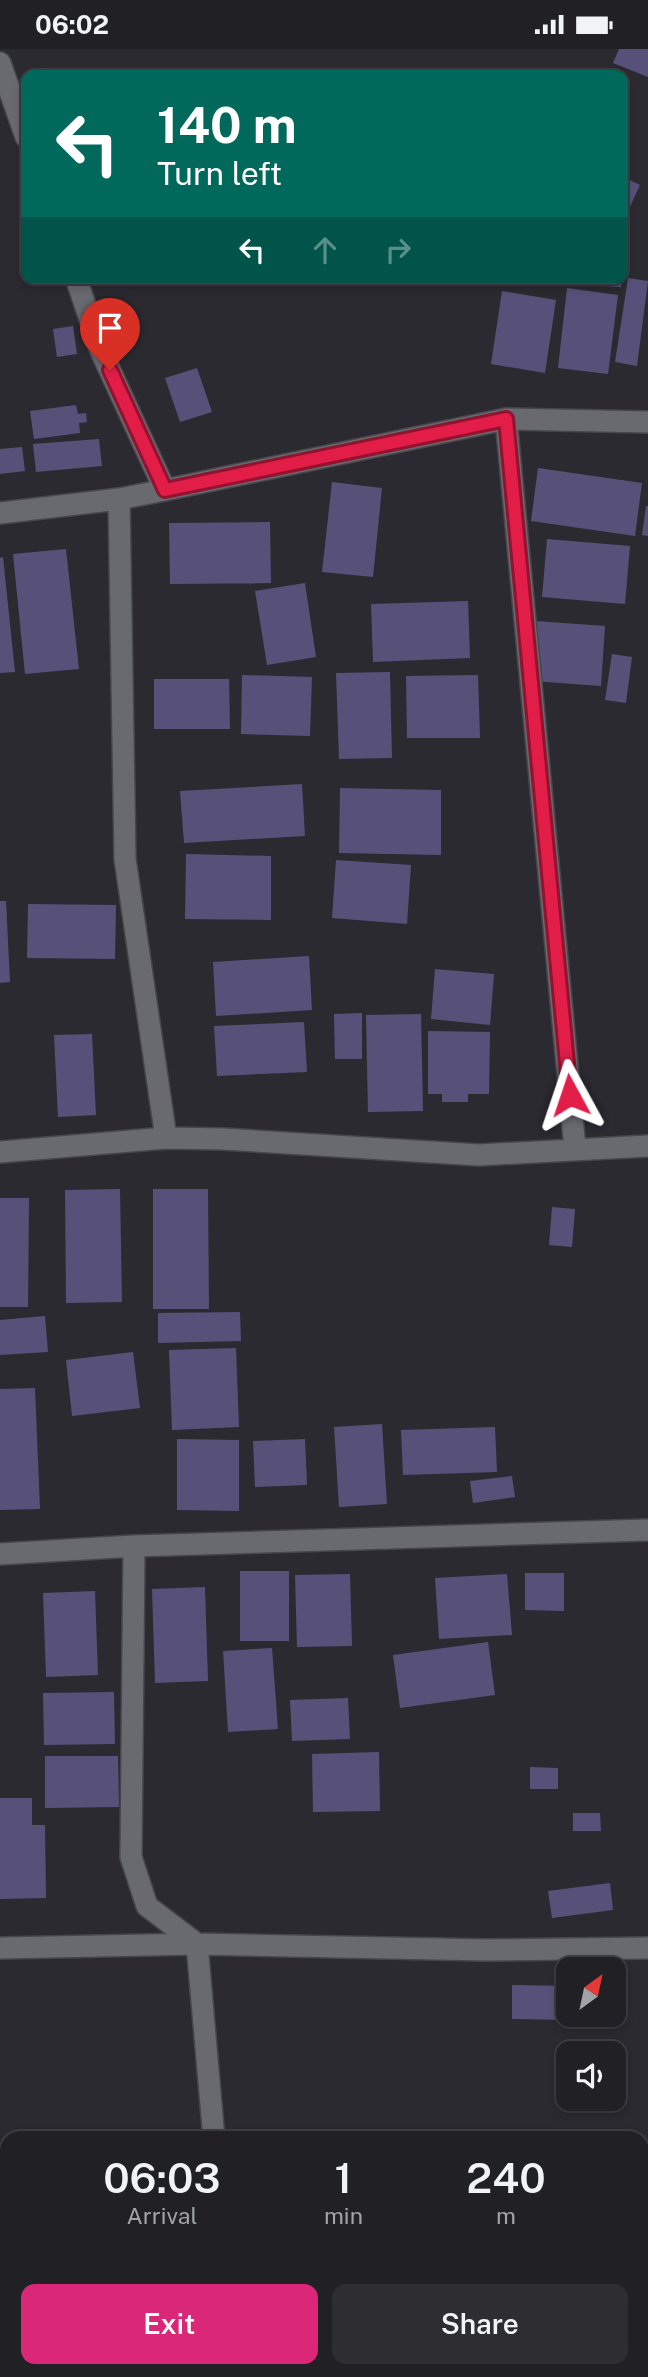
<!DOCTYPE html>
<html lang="en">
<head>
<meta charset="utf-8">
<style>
  body { margin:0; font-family:"Public Sans",sans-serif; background:#2d2d32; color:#f1f3f6; height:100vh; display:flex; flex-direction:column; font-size:26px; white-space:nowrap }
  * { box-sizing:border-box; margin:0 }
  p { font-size:23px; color:#a2a3a7 }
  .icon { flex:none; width:38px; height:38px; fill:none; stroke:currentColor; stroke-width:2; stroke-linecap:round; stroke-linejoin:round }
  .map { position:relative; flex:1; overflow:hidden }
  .sheet { position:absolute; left:0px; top:2082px; width:649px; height:247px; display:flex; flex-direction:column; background:#202025; border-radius:21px 21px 0 0; box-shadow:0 4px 10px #0003,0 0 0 2px #3d3e42 }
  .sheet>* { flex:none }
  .banner { position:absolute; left:21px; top:21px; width:607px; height:214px; border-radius:14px; box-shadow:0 4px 10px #0003,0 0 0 2px #3d3e42; background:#00695c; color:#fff; overflow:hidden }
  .needle { width:46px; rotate:33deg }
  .tools { position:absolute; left:556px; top:1908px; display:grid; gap:14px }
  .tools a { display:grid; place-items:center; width:70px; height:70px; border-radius:14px; background:#202025; box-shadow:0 4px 10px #0003,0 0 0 2px #3d3e42; font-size:35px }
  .pin { position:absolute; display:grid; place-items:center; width:60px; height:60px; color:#fff; margin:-72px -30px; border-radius:50% 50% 50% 0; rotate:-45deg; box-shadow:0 0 7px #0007 }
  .pin .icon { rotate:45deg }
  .me { position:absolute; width:77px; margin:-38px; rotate:355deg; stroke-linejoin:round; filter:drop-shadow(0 0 5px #0008) }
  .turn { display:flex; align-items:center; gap:24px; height:147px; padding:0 21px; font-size:32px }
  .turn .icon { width:91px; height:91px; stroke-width:2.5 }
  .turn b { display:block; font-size:49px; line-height:60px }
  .lanes { display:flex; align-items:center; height:66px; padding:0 21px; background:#0003; justify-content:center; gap:35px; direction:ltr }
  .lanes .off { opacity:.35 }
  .eta { display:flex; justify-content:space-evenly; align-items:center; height:119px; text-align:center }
  .eta b { font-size:42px; font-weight:600; line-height:49px }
  .action { display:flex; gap:14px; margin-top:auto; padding:14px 21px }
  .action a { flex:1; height:80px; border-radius:14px; background:#db2777; color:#fff; font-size:28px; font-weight:600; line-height:80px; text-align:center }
  .action a+a { background:#2d2d32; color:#f1f3f6 }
  .status { display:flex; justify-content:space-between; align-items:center; height:49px; padding:0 35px; background:#202025; direction:ltr }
  .status svg { height:19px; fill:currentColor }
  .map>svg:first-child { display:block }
  .building { fill:#575179 }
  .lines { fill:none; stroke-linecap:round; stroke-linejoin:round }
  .street-casing { stroke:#46464b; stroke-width:24 }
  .street { stroke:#696970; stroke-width:21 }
  .route-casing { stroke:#92132f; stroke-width:18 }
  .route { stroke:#e11d48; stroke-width:12 }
</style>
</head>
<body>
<div class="status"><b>06:02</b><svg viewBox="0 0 49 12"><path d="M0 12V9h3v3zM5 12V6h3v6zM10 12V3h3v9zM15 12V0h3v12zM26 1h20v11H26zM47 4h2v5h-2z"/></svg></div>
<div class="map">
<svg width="648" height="2328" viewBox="0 0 648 2328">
  <rect width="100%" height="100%" fill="#2b2a31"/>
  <!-- building -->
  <path class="building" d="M 619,0 L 648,0 L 648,28 L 613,14 Z
    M 623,128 L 640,136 L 623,173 Z
    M 565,229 L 622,229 L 621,238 L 565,235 Z
    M 628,229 L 648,232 L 637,317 L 615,313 Z
    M 567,239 L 618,246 L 608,325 L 558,319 Z
    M 502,242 L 556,251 L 545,324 L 491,315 Z
    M 73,277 L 77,305 L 57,308 L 53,280 Z
    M 197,319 L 212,363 L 180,373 L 165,329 Z
    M 76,356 L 78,365 L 86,364 L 87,373 L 79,374 L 80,384 L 34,390 L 30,362 Z
    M 99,390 L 102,417 L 36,423 L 33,395 Z
    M 22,398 L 25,422 L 0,425 L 0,400 Z
    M 538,419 L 642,434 L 635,487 L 531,472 Z
    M 332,433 L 382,439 L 373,528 L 322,523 Z
    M 646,457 L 648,457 L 648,487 L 642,486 Z
    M 270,473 L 271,534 L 170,535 L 169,474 Z
    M 547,490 L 630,497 L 625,555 L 542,548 Z
    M 66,500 L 79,620 L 25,625 L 13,505 Z
    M 3,508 L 15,623 L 0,624 L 0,509 Z
    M 305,534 L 316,608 L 267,616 L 255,542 Z
    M 468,552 L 470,609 L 373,613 L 371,555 Z
    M 536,572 L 605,577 L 601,637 L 532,632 Z
    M 612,605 L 632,608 L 626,654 L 605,651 Z
    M 390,623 L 392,709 L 339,710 L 336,624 Z
    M 242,626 L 312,628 L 310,687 L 241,685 Z
    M 478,626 L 480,689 L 407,689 L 406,627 Z
    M 154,630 L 229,630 L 230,680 L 154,680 Z
    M 302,735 L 305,787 L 184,794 L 180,742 Z
    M 340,739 L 441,741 L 441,806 L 339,804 Z
    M 186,805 L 271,807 L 271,871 L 185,870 Z
    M 336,811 L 411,816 L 407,875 L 332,869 Z
    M 0,852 L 6,852 L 10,933 L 0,934 Z
    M 28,855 L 116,856 L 115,910 L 27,909 Z
    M 309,907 L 312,961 L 216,967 L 213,913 Z
    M 435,920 L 494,925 L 490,976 L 431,970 Z
    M 362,964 L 362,1010 L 335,1010 L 334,965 Z
    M 421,965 L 423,1062 L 368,1063 L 366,966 Z
    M 304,973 L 307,1023 L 217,1027 L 214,977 Z
    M 428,982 L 490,983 L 489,1045 L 468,1045 L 468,1053 L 442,1053 L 442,1045 L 428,1045 Z
    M 92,985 L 96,1066 L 58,1068 L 54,986 Z
    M 120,1140 L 122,1253 L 66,1254 L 65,1141 Z
    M 153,1140 L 208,1140 L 209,1260 L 153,1260 Z
    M 0,1149 L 29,1149 L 28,1258 L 0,1258 Z
    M 552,1158 L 575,1160 L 572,1198 L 549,1196 Z
    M 240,1263 L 241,1292 L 158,1294 L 158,1264 Z
    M 45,1267 L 48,1303 L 0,1306 L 0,1271 Z
    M 236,1299 L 239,1378 L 172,1381 L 169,1301 Z
    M 133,1303 L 140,1359 L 72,1367 L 66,1311 Z
    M 35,1339 L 40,1460 L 0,1461 L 0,1340 Z
    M 382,1375 L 387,1455 L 339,1458 L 334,1378 Z
    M 495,1378 L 497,1423 L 403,1426 L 401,1381 Z
    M 177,1390 L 239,1391 L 239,1462 L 177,1461 Z
    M 305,1390 L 307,1436 L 255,1438 L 253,1392 Z
    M 512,1427 L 515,1448 L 473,1454 L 470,1432 Z
    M 240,1522 L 289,1522 L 289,1592 L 240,1592 Z
    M 525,1524 L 564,1524 L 564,1562 L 525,1561 Z
    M 350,1525 L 352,1597 L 297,1598 L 295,1526 Z
    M 507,1525 L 512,1586 L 439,1590 L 435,1529 Z
    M 205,1538 L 208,1632 L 155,1634 L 152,1540 Z
    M 95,1542 L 98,1626 L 46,1628 L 43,1544 Z
    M 488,1593 L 495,1646 L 400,1659 L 393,1606 Z
    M 272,1599 L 278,1680 L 228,1683 L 223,1602 Z
    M 114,1643 L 115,1695 L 44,1696 L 43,1644 Z
    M 348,1649 L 350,1690 L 292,1692 L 290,1651 Z
    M 379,1703 L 380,1762 L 313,1763 L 312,1705 Z
    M 45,1707 L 118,1707 L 119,1758 L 45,1759 Z
    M 530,1718 L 558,1719 L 558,1740 L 530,1740 Z
    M 0,1749 L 32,1749 L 32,1776 L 45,1776 L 46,1849 L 0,1850 Z
    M 573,1764 L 600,1764 L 601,1782 L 573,1782 Z
    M 610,1834 L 613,1861 L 552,1869 L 548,1842 Z
    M 512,1936 L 569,1937 L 569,1965 L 571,1965 L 571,1971 L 512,1970 Z
    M 98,2322 L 180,2322 L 180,2328 L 98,2328 Z"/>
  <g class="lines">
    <defs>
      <path id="street" d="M 0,14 L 26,88
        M 76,229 L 100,300 L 165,441
        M 506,370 L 575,1100
        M 119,450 L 125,810 L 166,1089
        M 0,464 L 119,450 L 165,441 L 506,370 L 648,373
        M 0,1103 L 166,1089 L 223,1090 L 479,1106 L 648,1097
        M 134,1497 L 131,1808 L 147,1857 L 197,1895 L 214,2090
        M 0,1505 L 134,1497 L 648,1481
        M 0,1899 L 197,1895 L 486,1901 L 648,1899
        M 236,2322 L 237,2328"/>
    </defs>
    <!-- street casing -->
    <use href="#street" class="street-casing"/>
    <!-- street -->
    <use href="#street" class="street"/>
  </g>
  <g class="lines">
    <defs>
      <path id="route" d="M 110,321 L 165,441 L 506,370 L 570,1046"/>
    </defs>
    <!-- route casing -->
    <use href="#route" class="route-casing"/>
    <!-- route -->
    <use href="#route" class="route"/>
  </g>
</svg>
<div class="tools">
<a><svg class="needle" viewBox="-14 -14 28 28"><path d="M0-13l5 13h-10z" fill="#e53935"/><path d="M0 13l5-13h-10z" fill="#a2a3a7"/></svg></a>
<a><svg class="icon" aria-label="sound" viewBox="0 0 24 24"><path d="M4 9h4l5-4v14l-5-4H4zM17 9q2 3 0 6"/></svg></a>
</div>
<div class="pin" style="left:110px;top:321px;background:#d93025"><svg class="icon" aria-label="arrive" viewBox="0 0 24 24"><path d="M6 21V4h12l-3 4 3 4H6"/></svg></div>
<svg class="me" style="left:570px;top:1046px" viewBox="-20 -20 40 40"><path d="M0-17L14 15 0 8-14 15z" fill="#e11d48" stroke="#fff" stroke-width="4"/></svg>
<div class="banner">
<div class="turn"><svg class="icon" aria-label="left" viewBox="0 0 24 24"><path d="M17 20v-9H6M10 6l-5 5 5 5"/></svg><div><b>140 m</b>Turn left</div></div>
<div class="lanes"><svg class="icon" aria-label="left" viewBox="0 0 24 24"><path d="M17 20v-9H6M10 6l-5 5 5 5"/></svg><svg class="icon off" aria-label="ahead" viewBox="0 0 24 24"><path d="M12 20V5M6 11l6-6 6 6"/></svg><svg class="icon off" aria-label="right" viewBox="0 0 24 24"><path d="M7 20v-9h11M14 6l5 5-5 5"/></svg></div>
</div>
<section class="sheet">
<div class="eta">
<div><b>06:03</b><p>Arrival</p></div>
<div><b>1</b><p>min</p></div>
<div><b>240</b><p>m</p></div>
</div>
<div class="action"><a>Exit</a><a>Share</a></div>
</section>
</div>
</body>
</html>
